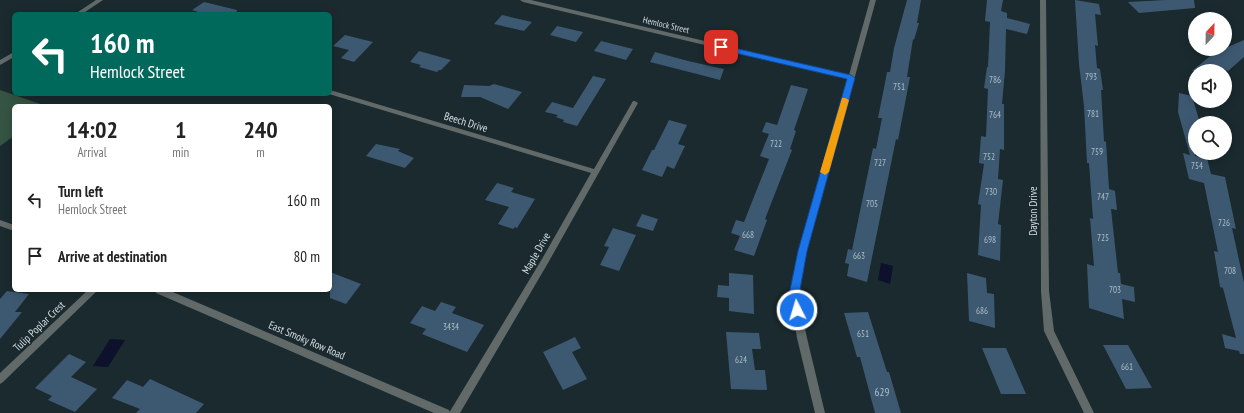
<!DOCTYPE html>
<html lang="en">
<head>
<meta charset="utf-8">
<style>
  body { margin:0; font-family:"PT Sans Narrow",sans-serif; background:#f6f6f6; color:#222; height:100vh; display:flex; flex-direction:column; font-size:15px; white-space:nowrap }
  * { box-sizing:border-box; margin:0 }
  p { font-size:13px; color:#767676 }
  .icon { flex:none; width:22px; height:22px; fill:none; stroke:currentColor; stroke-width:2; stroke-linecap:round; stroke-linejoin:round }
  .map { position:relative; flex:1; overflow:hidden }
  .panel { position:absolute; left:12px; top:104px; width:320px; height:188px; display:flex; flex-direction:column; background:#fff; border-radius:6px; box-shadow:0 2px 10px #0003 }
  .panel>* { flex:none }
  .top-card { position:absolute; left:12px; top:12px; width:320px; height:84px; border-radius:6px; box-shadow:0 2px 10px #0003; background:#00695c; color:#fff; overflow:hidden }
  .needle { width:26px; rotate:22deg }
  .fabs { position:absolute; left:1188px; top:12px; display:grid; gap:8px }
  .fabs a { display:grid; place-items:center; width:44px; height:44px; border-radius:50%; background:#fff; box-shadow:0 2px 10px #0003; font-size:20px }
  .pin { position:absolute; display:grid; place-items:center; width:34px; height:34px; color:#fff; margin:-17px; border-radius:8px; box-shadow:0 2px 6px #0006 }
  .me { position:absolute; width:44px; margin:-22px; rotate:355deg; stroke-linejoin:round; filter:drop-shadow(0 0 3px #0008) }
  .turn { display:flex; align-items:center; gap:14px; height:84px; padding:0 12px; font-size:18px }
  .turn .icon { width:52px; height:52px; stroke-width:2.5 }
  .turn b { display:block; font-size:28px; line-height:34px }
  .eta { display:flex; justify-content:space-evenly; align-items:center; height:68px; text-align:center }
  .eta b { font-size:24px; font-weight:600; line-height:28px }
  ul { padding:0; list-style:none }
  li { display:flex; align-items:center; gap:12px; height:56px; padding:0 12px }
  li div { flex:1 }
  li b { display:block; font-size:15px }
  li em { font-style:normal }
  .map>svg:first-child { display:block }
  .green { fill:#355443 }
  .water { fill:#0d112b }
  .building { fill:#3d5972 }
  .lines { fill:none; stroke-linecap:round; stroke-linejoin:round }
  .minor { fill:#616a69; fill-rule:evenodd }
  .tertiary { fill:#616a69; fill-rule:evenodd }
  .route { fill:#1a73e8; stroke:#114b97 }
  .slow { fill:#f59e0b }
  .labels { text-anchor:middle; stroke-width:3; stroke-linejoin:round; paint-order:stroke }
  .far-street-label { font-size:9px; fill:#d5dfe2; stroke:#1a2a2e }
  .number-label { font-size:9px; fill:#afbec6 }
  .street-label { font-size:11px; fill:#d5dfe2; stroke:#1a2a2e }
  .near-number-label { font-size:11px; fill:#afbec6 }
</style>
</head>
<body>
<div class="map">
<svg width="1244" height="413" viewBox="0 0 1244 413">
  <rect width="100%" height="100%" fill="#1a2a2e"/>
  <!-- green -->
  <path class="green" d="M 0,90 L 46,106 L 14,106 L 14,136 L 0,146 Z"/>
  <!-- water -->
  <path class="water" d="M 881,263 L 893,266 L 890,284 L 878,280 Z
    M 110,339 L 125,340 L 108,367 L 93,366 Z"/>
  <!-- building -->
  <path class="building" d="M 907,0 L 921,0 L 917,23 L 919,23 L 914,40 L 913,39 L 907,77 L 910,77 L 898,140 L 896,139 L 867,282 L 847,276 L 849,264 L 845,263 L 848,249 L 852,250 L 873,148 L 876,149 L 882,118 L 878,118 L 885,83 L 887,72 L 890,72 L 894,48 Z
    M 987,0 L 1003,0 L 1001,11 L 1007,13 L 1007,18 L 1030,24 L 1027,34 L 1006,29 L 1005,71 L 1002,104 L 1004,104 L 1004,150 L 1000,149 L 998,179 L 1003,180 L 998,224 L 1001,225 L 1000,261 L 978,255 L 981,205 L 978,204 L 984,164 L 979,163 L 981,136 L 986,137 L 988,89 L 984,88 L 987,67 L 988,67 L 990,22 L 985,21 Z
    M 1075,0 L 1099,4 L 1101,15 L 1095,14 L 1098,46 L 1095,45 L 1097,68 L 1100,69 L 1103,90 L 1101,90 L 1104,141 L 1106,142 L 1109,189 L 1115,191 L 1117,210 L 1111,209 L 1118,273 L 1120,273 L 1121,284 L 1134,287 L 1135,302 L 1122,299 L 1124,319 L 1089,308 L 1087,264 L 1094,266 L 1090,218 L 1093,219 L 1089,163 L 1087,163 L 1084,106 L 1079,64 Z
    M 1165,0 L 1194,0 L 1195,8 L 1139,13 L 1128,2 Z
    M 204,2 L 237,10 L 236,14 L 204,14 L 192,10 Z
    M 502,15 L 532,22 L 524,31 L 494,24 Z
    M 557,26 L 583,32 L 576,42 L 550,35 Z
    M 345,35 L 373,42 L 354,62 L 341,58 L 349,50 L 333,46 Z
    M 1244,40 L 1244,57 L 1228,71 L 1218,66 L 1212,71 L 1192,71 L 1214,53 Z
    M 601,41 L 633,49 L 626,60 L 594,51 Z
    M 419,51 L 451,60 L 441,70 L 439,70 L 437,72 L 419,67 L 421,65 L 410,62 Z
    M 655,52 L 688,61 L 724,69 L 720,80 L 697,74 L 650,62 Z
    M 593,76 L 606,79 L 577,126 L 563,122 L 564,120 L 556,117 L 558,115 L 545,112 L 552,102 L 573,108 Z
    M 494,84 L 522,92 L 508,109 L 480,97 L 461,97 L 464,85 L 489,86 Z
    M 791,85 L 808,89 L 794,130 L 796,131 L 790,149 L 792,150 L 765,219 L 767,220 L 754,256 L 734,250 L 740,236 L 731,233 L 736,220 L 744,222 L 769,159 L 760,156 L 769,134 L 762,132 L 766,122 L 777,125 Z
    M 1179,93 L 1192,96 L 1200,123 L 1195,123 L 1195,156 L 1207,158 L 1211,174 L 1225,177 L 1236,229 L 1232,228 L 1244,283 L 1244,354 L 1240,354 L 1239,351 L 1225,348 L 1222,334 L 1236,338 L 1223,288 L 1220,287 L 1214,251 L 1218,252 L 1204,183 L 1189,179 L 1183,153 L 1190,155 L 1178,112 Z
    M 669,120 L 687,125 L 678,144 L 685,146 L 674,169 L 667,166 L 662,177 L 642,170 L 652,150 L 654,150 Z
    M 376,144 L 400,149 L 398,151 L 414,158 L 405,168 L 366,156 Z
    M 497,183 L 514,188 L 511,192 L 535,199 L 517,228 L 515,227 L 513,229 L 498,224 L 509,207 L 485,200 Z
    M 642,214 L 658,219 L 653,231 L 636,226 Z
    M 613,228 L 636,235 L 619,271 L 600,265 L 609,247 L 604,246 Z
    M 330,272 L 361,284 L 346,304 L 330,298 Z
    M 729,273 L 753,275 L 754,314 L 729,311 L 729,298 L 717,297 L 718,285 L 729,286 Z
    M 967,273 L 986,278 L 987,293 L 994,294 L 995,328 L 969,321 Z
    M 7,291 L 29,294 L 15,312 L 22,312 L 0,339 L 0,299 Z
    M 441,302 L 456,307 L 452,313 L 484,325 L 467,352 L 422,334 L 426,329 L 410,323 L 422,306 L 435,311 Z
    M 868,312 L 887,372 L 889,372 L 901,413 L 875,413 L 860,357 L 857,357 L 844,313 Z
    M 726,332 L 759,333 L 761,349 L 752,349 L 755,370 L 765,370 L 767,390 L 731,389 Z
    M 575,337 L 581,348 L 572,352 L 587,379 L 563,390 L 543,352 Z
    M 1103,345 L 1128,345 L 1152,388 L 1126,389 Z
    M 982,348 L 1006,348 L 1026,394 L 1001,394 Z
    M 69,354 L 86,362 L 71,377 L 97,389 L 75,412 L 48,400 L 52,396 L 35,388 Z
    M 150,379 L 204,404 L 196,413 L 136,413 L 140,409 L 112,398 L 127,380 L 143,387 Z"/>
  <g class="lines">
    <!-- minor -->
    <path class="minor" d="M 520,0 L 531,0 L 849,75 L 870,0 L 876,0 L 807,251 L 798,295 L 807,338 L 825,413 L 815,413 L 797,338 L 790,295 L 799,251 L 848,79 L 523,2 Z
      M 1040,0 L 1046,0 L 1049,291 L 1054,331 L 1094,413 L 1084,413 L 1044,331 L 1041,291 Z
      M 330,90 L 594,169 L 633,101 L 635,101 L 638,103 L 548,263 L 460,413 L 449,413 L 542,259 L 591,173 L 329,94 L 330,94 Z
      M 88,290 L 98,290 L 3,382 L 0,384 L 0,373 Z"/>
    <!-- tertiary -->
    <path class="tertiary" d="M 96,0 L 103,0 L 82,14 L 75,14 Z
      M 14,52 L 14,57 L 0,65 L 0,60 Z
      M 0,220 L 14,225 L 14,231 L 0,226 Z
      M 155,290 L 168,290 L 449,410 L 450,413 L 434,413 L 156,293 Z"/>
  </g>
  <!-- route -->
  <path class="route" d="M 721,45 L 851,75 L 855,78 L 807,251 L 799,295 L 802,310 L 800,313 L 797,314 L 793,313 L 789,295 L 798,251 L 847,79 L 718,49 L 717,47 Z"/>
  <!-- slow -->
  <path class="slow" d="M 842,98 L 845,98 L 849,100 L 829,172 L 825,175 L 820,172 Z"/>
  <g class="labels">
    <!-- far-street labels -->
    <g class="far-street-label">
      <text transform="translate(666 25) rotate(13)" y="3">Hemlock Street</text>
    </g>
    <!-- number labels -->
    <g class="number-label">
      <text x="1091" y="80">793</text>
      <text x="995" y="83">786</text>
      <text x="899" y="90">751</text>
      <text x="1093" y="117">781</text>
      <text x="995" y="118">764</text>
      <text x="776" y="147">722</text>
      <text x="1097" y="155">759</text>
      <text x="989" y="160">752</text>
      <text x="880" y="166">727</text>
      <text x="1197" y="169">754</text>
      <text x="991" y="195">730</text>
      <text x="1103" y="200">747</text>
      <text x="872" y="207">705</text>
      <text x="1224" y="226">726</text>
      <text x="748" y="238">668</text>
      <text x="1103" y="241">725</text>
      <text x="990" y="243">698</text>
      <text x="859" y="259">663</text>
      <text x="1230" y="274">708</text>
      <text x="1115" y="293">703</text>
      <text x="982" y="314">686</text>
      <text x="451" y="330">3434</text>
      <text x="863" y="337">651</text>
      <text x="741" y="363">624</text>
      <text x="1127" y="370">661</text>
    </g>
    <!-- street labels -->
    <g class="street-label">
      <text transform="translate(466 122) rotate(17)" y="4">Beech Drive</text>
      <text transform="translate(1033 211) rotate(-90)" y="4">Dayton Drive</text>
      <text transform="translate(536 253) rotate(-60)" y="4">Maple Drive</text>
      <text transform="translate(39 326) rotate(-44)" y="4">Tulip Poplar Crest</text>
      <text transform="translate(307 340) rotate(23)" y="4">East Smoky Row Road</text>
    </g>
    <!-- near-number labels -->
    <g class="near-number-label">
      <text x="882" y="396">629</text>
    </g>
  </g>
</svg>
<div class="fabs">
<a><svg class="needle" viewBox="-14 -14 28 28"><path d="M0-13l5 13h-10z" fill="#e53935"/><path d="M0 13l5-13h-10z" fill="#767676"/></svg></a>
<a><svg class="icon" aria-label="sound" viewBox="0 0 24 24"><path d="M4 9h4l5-4v14l-5-4H4zM17 9q2 3 0 6"/></svg></a>
<a><svg class="icon" aria-label="search" viewBox="0 0 24 24"><circle cx="10" cy="10" r="6"/><path d="M15 15l6 6"/></svg></a>
</div>
<div class="pin" style="left:721px;top:47px;background:#d93025"><svg class="icon" aria-label="arrive" viewBox="0 0 24 24"><path d="M6 21V4h12l-3 4 3 4H6"/></svg></div>
<svg class="me" style="left:797px;top:310px" viewBox="-20 -20 40 40"><circle r="17" fill="#1a73e8" stroke="#fff" stroke-width="3"/><path d="M0-11L8 9 0 5-8 9z" fill="#fff"/></svg>
<div class="top-card">
<div class="turn"><svg class="icon" aria-label="left" viewBox="0 0 24 24"><path d="M17 20v-9H6M10 6l-5 5 5 5"/></svg><div><b>160 m</b>Hemlock Street</div></div>
</div>
<section class="panel">
<div class="eta">
<div><b>14:02</b><p>Arrival</p></div>
<div><b>1</b><p>min</p></div>
<div><b>240</b><p>m</p></div>
</div>
<ul>
<li><svg class="icon" aria-label="left" viewBox="0 0 24 24"><path d="M17 20v-9H6M10 6l-5 5 5 5"/></svg><div><b>Turn left</b><p>Hemlock Street</p></div><em>160 m</em></li>
<li><svg class="icon" aria-label="arrive" viewBox="0 0 24 24"><path d="M6 21V4h12l-3 4 3 4H6"/></svg><div><b>Arrive at destination</b></div><em>80 m</em></li>
</ul>
</section>
</div>
</body>
</html>
